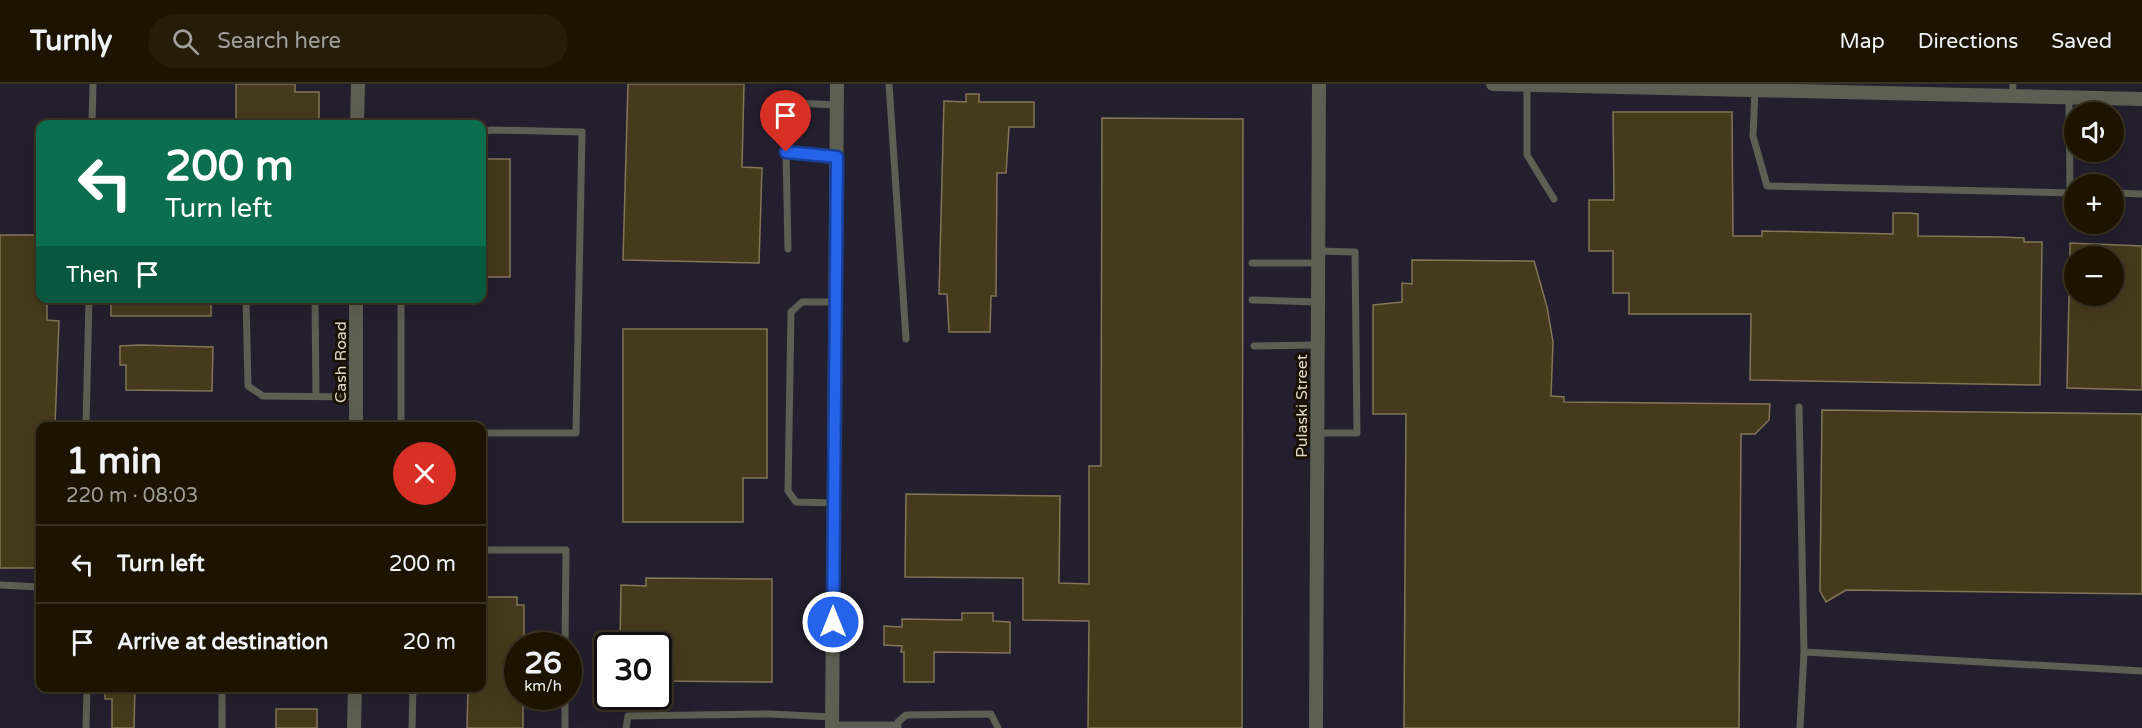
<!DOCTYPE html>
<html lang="en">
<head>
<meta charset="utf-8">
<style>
  body { margin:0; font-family:"Varela Round",sans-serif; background:#251c0a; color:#f1f3f6; height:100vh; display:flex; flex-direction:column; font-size:22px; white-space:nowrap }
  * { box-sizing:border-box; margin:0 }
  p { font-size:20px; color:#a09e99 }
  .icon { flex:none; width:33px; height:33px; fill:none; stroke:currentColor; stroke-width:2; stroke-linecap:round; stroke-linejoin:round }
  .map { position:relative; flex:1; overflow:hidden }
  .details { position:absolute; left:36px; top:338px; width:450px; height:270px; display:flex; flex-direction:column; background:#1c1300; border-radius:12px; box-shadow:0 6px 24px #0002,0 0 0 2px #3a3222 }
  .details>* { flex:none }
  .top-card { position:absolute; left:36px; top:36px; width:450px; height:183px; border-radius:12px; box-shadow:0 6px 24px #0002,0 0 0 2px #3a3222; background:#0b6e4f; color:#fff; overflow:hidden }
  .tools { position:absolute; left:2064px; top:18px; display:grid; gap:12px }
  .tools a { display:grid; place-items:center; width:60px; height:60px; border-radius:50%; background:#1c1300; box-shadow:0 6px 24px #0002,0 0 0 2px #3a3222; font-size:30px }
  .speed { position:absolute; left:504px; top:548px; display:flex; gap:12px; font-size:30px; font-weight:700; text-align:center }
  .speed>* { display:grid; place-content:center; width:78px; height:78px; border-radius:50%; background:#1c1300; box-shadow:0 6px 24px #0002,0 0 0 2px #3a3222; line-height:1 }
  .speed small { font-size:15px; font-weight:400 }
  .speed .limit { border:3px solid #111; border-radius:9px; background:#fff; color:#111 }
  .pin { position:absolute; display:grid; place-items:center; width:51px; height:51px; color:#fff; margin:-62px -26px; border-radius:50% 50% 50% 0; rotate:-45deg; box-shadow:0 0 6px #0007 }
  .pin .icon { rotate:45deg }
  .me { position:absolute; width:66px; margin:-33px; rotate:0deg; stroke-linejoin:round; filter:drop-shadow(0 0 4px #0008) }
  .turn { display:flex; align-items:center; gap:21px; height:126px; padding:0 30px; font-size:27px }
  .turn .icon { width:78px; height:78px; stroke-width:2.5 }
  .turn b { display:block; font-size:42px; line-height:51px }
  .then { display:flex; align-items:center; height:57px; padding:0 30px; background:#0003; gap:12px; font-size:22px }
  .round { display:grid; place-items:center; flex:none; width:63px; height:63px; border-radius:32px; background:#251c0a }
  .headline { display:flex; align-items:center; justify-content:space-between; height:102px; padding:0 30px }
  h1 { font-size:36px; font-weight:700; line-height:45px }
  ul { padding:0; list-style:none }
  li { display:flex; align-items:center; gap:18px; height:78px; padding:0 30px; border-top:2px solid #3a3222 }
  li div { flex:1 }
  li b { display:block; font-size:22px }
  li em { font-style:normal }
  header { display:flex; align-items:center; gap:36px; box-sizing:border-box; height:84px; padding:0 30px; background:#1c1300; border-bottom:2px solid #3a3222 }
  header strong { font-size:28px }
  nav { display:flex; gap:33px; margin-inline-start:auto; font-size:21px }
  .search { width:420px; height:54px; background:#251c0a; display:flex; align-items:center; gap:15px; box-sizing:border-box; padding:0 21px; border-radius:33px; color:#a09e99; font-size:22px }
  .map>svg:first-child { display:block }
  .industrial { fill:#241f2e; fill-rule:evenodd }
  .building { fill:#463a1c; stroke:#837556; stroke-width:1.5 }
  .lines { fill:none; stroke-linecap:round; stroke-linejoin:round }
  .lane { stroke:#5c5f51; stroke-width:7 }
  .street { stroke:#5c5f51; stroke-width:14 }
  .route-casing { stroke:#184099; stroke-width:15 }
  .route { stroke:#2563eb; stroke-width:10 }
  .labels { text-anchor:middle; stroke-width:6; stroke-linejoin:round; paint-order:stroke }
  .street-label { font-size:16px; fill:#ded7c6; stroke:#191000 }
</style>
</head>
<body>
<header>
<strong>Turnly</strong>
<div class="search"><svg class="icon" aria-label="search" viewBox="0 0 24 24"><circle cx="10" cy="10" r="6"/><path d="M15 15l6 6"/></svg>Search here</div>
<nav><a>Map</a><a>Directions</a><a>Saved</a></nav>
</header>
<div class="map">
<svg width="2142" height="644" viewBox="0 0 2142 644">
  <rect width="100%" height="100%" fill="#251900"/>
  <!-- industrial -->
  <path class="industrial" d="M 0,0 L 2142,0 L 2142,644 L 0,644 ZM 2074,28 L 2114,28 L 2114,68 L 2074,68 ZM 40,40 L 482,40 L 482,214 L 40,214 ZM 2074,100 L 2114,100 L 2114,140 L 2074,140 ZM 2074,172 L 2114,172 L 2114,212 L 2074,212 ZM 40,342 L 482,342 L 482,603 L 40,603 ZM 518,561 L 568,561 L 568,612 L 518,612 ZM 608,561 L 658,561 L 658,612 L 608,612 Z"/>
  <!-- building -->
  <path class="building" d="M 236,0 L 295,0 L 295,8 L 319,8 L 319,40 L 236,40 Z
    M 628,0 L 744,0 L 742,83 L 762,84 L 759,179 L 623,176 Z
    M 966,10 L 979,10 L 979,18 L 1034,18 L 1034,43 L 1009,43 L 1006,89 L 997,89 L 996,212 L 991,212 L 990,248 L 949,248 L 947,210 L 939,210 L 944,17 L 966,18 Z
    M 1613,28 L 1732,28 L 1733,152 L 1762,152 L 1762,147 L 1893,150 L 1893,129 L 1910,129 L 1918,130 L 1918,152 L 2001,153 L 2024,154 L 2024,158 L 2042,158 L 2040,301 L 1750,296 L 1751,230 L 1629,230 L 1629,209 L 1613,209 L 1613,167 L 1589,167 L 1589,116 L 1614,116 Z
    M 1102,34 L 1243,35 L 1242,644 L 1088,644 L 1089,537 L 1023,536 L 1023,494 L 905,493 L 906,410 L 1060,412 L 1059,499 L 1089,500 L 1089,382 L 1101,382 Z
    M 482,75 L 510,75 L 510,193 L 482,193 Z
    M 0,151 L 40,151 L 40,214 L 47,214 L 47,236 L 59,237 L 55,342 L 40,342 L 40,484 L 0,484 Z
    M 2070,159 L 2142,162 L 2142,306 L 2067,304 L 2069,212 L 2114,212 L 2114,172 L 2070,172 Z
    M 1412,176 L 1534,177 L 1547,223 L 1553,258 L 1551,312 L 1564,313 L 1564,318 L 1770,320 L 1769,336 L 1755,350 L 1741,350 L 1739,644 L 1404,644 L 1406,330 L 1373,330 L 1373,221 L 1402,218 L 1402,199 L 1412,200 Z
    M 111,214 L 211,214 L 211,232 L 111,232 Z
    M 623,245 L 767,245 L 767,394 L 743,394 L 743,438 L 623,438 Z
    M 140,261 L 213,263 L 212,307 L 126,306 L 126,281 L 120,281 L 120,262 Z
    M 1822,326 L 2142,330 L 2142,510 L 1846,506 L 1826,518 L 1820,507 Z
    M 646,494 L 772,495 L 772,598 L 658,597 L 658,561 L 620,561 L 621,501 L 646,502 Z
    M 482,513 L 517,513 L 517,521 L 524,521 L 524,561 L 518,561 L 518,612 L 523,612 L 523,644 L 467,644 L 468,603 L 482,603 Z
    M 962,529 L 993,529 L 993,537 L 1010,538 L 1010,569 L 934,568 L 934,598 L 904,598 L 904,568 L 901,568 L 902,562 L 884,561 L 884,542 L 902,543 L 902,535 L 962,536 Z
    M 105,603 L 135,603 L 134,644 L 112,644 L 112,615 L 105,615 Z
    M 276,625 L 317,625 L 317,644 L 276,644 Z"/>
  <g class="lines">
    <!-- lane -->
    <path class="lane" d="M 889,0 L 906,255
      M 1527,1 L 1527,71 L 1554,115
      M 1755,6 L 1753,52 L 1767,102 L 2074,109
      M 2012,11 L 2013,0
      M 2069,13 L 2070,108
      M 92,40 L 93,0
      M 482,48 L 491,46 L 582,48 L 576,349 L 482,349
      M 786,68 L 788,165
      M 837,73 L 786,68 C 779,54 780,41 782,26 L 795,19 L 837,21
      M 2114,109 L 2142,110
      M 1252,179 L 1318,179
      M 246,214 L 248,302 L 263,312 L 356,313
      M 315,214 L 316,312
      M 401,214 L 401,342
      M 1252,216 L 1318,218
      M 1254,262 L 1317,261
      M 1799,323 L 1804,568 L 2142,587
      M 86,342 L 89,214
      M 1317,349 L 1357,349 L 1355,168 L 1318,167
      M 834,419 L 796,418 L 788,407 L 791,228 L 802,218 L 835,218
      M 482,466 L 566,466 L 565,561
      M 0,501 L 40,503
      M 832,641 L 898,641
      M 86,644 L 87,603
      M 222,644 L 222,606 L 355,604
      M 412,644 L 413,603
      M 565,644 L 565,612
      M 626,644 L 628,632 L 770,630 L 833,633
      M 898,644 L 898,638 L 906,631 L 991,630 L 998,644
      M 1800,644 L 1804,568"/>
    <!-- street -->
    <path class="street" d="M 1493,0 L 2142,15
      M 357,40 L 358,0
      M 356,342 L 356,214
      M 354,644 L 355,603
      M 832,644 L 837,0
      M 1316,644 L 1319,0"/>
  </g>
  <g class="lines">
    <defs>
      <path id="route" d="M 786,68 L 837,73 L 833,538"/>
    </defs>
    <!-- route casing -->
    <use href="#route" class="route-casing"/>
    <!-- route -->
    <use href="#route" class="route"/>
  </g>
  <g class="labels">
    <!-- street labels -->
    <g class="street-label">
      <text transform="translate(340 278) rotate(-90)" y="6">Cash Road</text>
      <text transform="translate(1301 322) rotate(-90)" y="6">Pulaski Street</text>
    </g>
  </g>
</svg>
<div class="tools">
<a><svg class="icon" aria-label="sound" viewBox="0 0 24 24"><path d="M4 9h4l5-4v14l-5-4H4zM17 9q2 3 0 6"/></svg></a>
<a>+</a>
<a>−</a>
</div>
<div class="speed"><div>26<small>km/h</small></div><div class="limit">30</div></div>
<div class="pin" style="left:786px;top:68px;background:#d93025"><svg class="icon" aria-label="arrive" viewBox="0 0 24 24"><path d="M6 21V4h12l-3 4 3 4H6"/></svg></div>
<svg class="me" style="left:833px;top:538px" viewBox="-20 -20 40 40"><circle r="17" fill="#2563eb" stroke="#fff" stroke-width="3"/><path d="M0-11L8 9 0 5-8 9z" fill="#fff"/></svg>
<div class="top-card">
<div class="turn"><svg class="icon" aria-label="left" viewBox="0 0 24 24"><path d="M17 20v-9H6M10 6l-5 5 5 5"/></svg><div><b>200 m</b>Turn left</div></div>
<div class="then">Then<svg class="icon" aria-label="arrive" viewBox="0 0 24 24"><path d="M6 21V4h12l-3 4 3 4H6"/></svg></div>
</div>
<section class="details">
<div class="headline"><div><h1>1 min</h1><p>220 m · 08:03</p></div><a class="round" style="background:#d93025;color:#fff"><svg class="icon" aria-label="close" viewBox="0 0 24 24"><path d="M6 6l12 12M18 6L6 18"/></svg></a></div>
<ul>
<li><svg class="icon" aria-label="left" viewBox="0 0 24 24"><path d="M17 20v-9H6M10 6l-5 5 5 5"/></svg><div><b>Turn left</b></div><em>200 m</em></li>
<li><svg class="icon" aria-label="arrive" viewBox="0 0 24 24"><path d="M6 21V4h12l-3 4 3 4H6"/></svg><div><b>Arrive at destination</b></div><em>20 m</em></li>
</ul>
</section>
</div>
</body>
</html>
